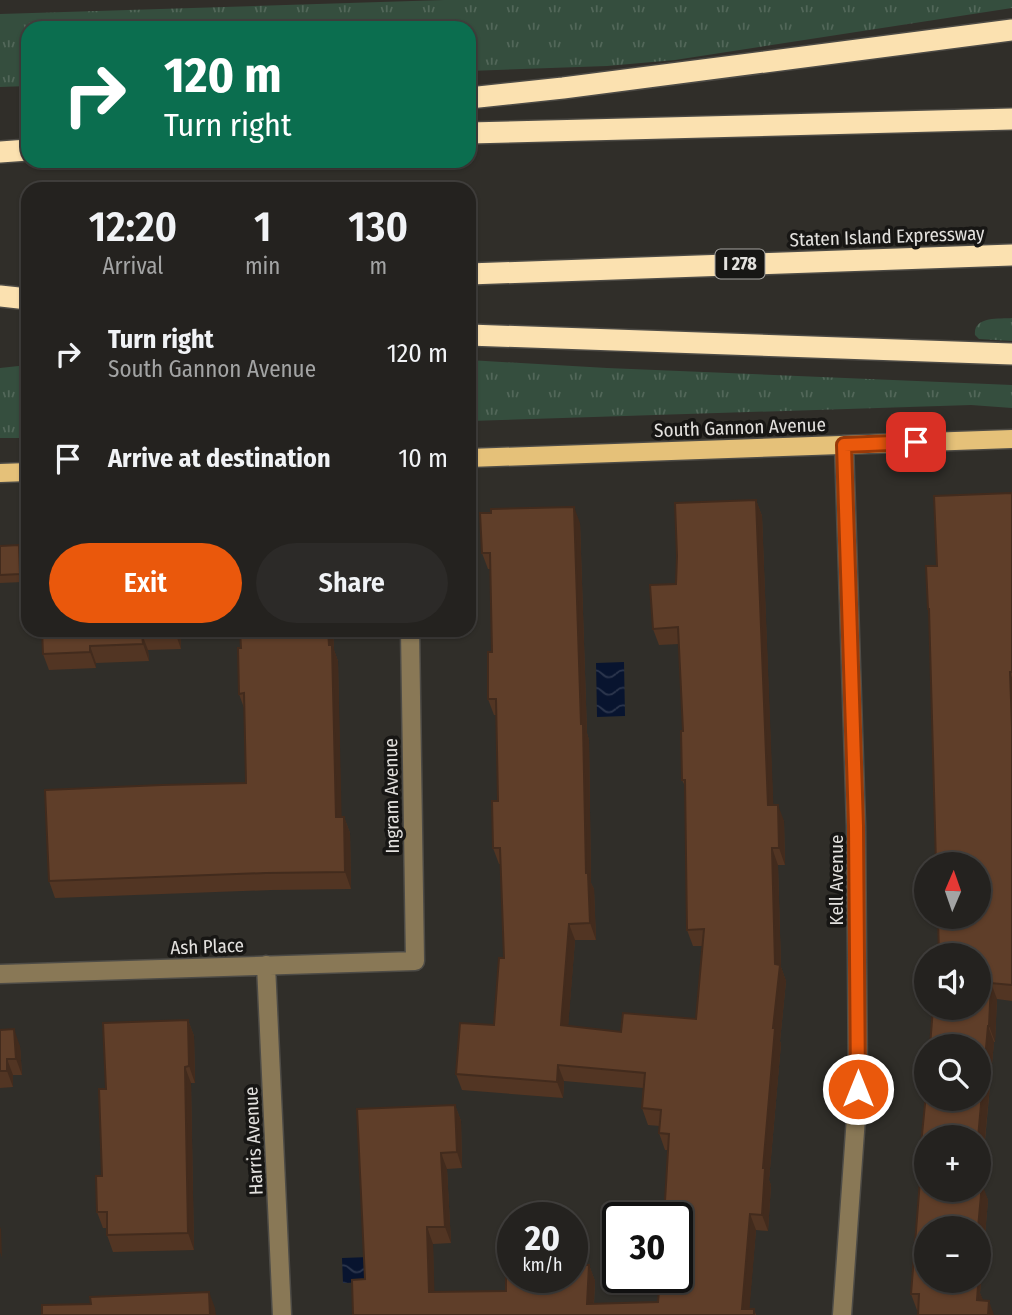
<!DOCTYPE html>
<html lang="en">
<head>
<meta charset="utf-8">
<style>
  body { margin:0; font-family:"Fira Sans Condensed",sans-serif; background:#2c2a28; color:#f1f3f6; height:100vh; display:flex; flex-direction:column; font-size:26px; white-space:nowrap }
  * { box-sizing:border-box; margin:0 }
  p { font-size:23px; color:#a3a4a4 }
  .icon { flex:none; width:38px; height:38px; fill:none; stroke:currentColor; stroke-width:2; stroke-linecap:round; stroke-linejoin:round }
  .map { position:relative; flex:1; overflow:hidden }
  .drawer { position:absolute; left:21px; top:182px; width:455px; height:455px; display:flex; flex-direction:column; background:#24221f; border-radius:21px; box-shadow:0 2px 5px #0004,0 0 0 2px #413f3d }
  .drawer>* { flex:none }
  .top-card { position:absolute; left:21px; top:21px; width:455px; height:147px; border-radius:21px; box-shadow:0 2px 5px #0004,0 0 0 2px #413f3d; background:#0b6e4f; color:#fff; overflow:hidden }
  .needle { width:46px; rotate:2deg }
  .buttons { position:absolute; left:914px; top:852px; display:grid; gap:14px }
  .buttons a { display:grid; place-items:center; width:77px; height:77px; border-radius:50%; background:#24221f; box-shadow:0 2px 5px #0004,0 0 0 2px #413f3d; font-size:35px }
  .speed { position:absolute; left:497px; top:1202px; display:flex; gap:14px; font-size:35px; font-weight:700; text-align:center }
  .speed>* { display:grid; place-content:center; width:91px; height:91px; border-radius:50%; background:#24221f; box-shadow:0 2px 5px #0004,0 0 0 2px #413f3d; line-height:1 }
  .speed small { font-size:18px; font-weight:400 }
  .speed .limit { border:4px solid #111; border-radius:10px; background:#fff; color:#111 }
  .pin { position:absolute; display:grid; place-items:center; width:60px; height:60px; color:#fff; margin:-30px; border-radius:14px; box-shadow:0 4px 10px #0006 }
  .me { position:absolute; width:77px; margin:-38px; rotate:0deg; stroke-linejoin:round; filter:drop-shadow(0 0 5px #0008) }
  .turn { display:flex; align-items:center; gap:24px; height:147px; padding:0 28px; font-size:32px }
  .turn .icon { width:91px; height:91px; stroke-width:2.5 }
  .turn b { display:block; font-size:49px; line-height:60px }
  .eta { display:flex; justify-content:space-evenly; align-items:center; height:119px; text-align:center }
  .eta b { font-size:42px; font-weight:600; line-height:49px }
  .cta { display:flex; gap:14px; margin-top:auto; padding:14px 28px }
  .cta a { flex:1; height:80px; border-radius:42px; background:#ea580c; color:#fff; font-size:28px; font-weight:600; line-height:80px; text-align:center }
  .cta a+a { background:#2c2a28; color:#f1f3f6 }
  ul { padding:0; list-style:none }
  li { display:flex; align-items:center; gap:21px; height:105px; padding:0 28px }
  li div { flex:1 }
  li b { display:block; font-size:26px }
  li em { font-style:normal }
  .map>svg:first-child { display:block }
  .grass { fill:url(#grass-tufts) }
  .water { fill:url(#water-waves) }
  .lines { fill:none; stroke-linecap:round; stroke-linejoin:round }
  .minor-casing { stroke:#4d4b46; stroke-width:21 }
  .major-casing { stroke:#4d4b46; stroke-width:21 }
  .highway-casing { stroke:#4d4b46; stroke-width:24 }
  .minor { stroke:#897856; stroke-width:18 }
  .major { stroke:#e5c179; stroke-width:18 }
  .highway { stroke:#fbe1b0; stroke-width:21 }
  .wall { fill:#523523 }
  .shaded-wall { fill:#422b1d }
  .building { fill:#5f3e29; stroke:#422b1d; stroke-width:2 }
  .route-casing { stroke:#983908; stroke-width:18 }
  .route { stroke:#ea580c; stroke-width:12 }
  .labels { text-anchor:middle; stroke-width:7; stroke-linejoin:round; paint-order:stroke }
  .shield { fill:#171614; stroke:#a6a4a1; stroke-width:2 }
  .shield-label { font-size:18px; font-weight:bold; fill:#e3e1de }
  .street-label { font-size:19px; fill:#e3e1de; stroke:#171614 }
</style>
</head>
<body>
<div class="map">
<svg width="1012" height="1315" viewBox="0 0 1012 1315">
  <defs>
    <pattern id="grass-tufts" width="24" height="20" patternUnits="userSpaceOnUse" patternTransform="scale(1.75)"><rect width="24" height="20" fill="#354e3e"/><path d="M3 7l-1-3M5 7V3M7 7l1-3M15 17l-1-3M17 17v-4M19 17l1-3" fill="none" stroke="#526759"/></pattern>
    <pattern id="water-waves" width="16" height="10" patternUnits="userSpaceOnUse" patternTransform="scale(1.75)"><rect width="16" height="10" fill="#08142f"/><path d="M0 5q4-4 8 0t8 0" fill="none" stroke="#2c364d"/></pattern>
  </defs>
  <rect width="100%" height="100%" fill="#302e29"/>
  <!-- grass -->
  <path class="grass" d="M 444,0 L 1012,0 L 1012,8 L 675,60 L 607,66 L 469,71 L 469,28 L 28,28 L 28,86 L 0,87 L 0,14 Z
    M 1012,318 L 1012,341 L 979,339 L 975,335 C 973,316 999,319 1012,318 Z
    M 469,360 L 607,368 L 1012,385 L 1012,408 L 971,405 L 469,421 Z
    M 28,365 L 28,438 L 0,438 L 0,368 Z"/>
  <!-- water -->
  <path class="water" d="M 624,662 L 625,716 L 597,717 L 596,663 Z
    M 396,1256 L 397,1281 L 343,1283 L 342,1258 Z"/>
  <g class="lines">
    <defs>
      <path id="minor" d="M 266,965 L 282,1315
        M 0,974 L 415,961 L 410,630
        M 842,1315 L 858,1089 L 856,826 L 844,445"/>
      <path id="major" d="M 469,458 L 1012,439
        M 0,473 L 28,472"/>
      <path id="highway" d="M 469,98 L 563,88 L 1012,30
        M 469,133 L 1012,119
        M 0,152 L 28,150
        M 469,274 L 1012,255
        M 0,296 L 28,299
        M 469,335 L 1012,354"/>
    </defs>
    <!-- minor casing -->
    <use href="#minor" class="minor-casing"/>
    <!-- major casing -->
    <use href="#major" class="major-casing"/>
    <!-- highway casing -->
    <use href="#highway" class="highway-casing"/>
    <!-- minor -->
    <use href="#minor" class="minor"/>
    <!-- major -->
    <use href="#major" class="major"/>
    <!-- highway -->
    <use href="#highway" class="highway"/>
  </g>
  <!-- wall -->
  <path class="wall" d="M 1012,493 L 1012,1001 L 997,999 L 995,1042 L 994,1042 L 981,1184 L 988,1200 L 980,1293 L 983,1301 L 917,1310 L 911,1294 L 922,1159 L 920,1155 L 978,1008 L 929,614 L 928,609 L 937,566 Z
    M 756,500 L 762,516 L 773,805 L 784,821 L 785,865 L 778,865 L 781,967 L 786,981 L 780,1041 L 781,1044 L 769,1180 L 771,1185 L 768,1231 L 756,1230 L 749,1309 L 754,1309 L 756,1315 L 353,1315 L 365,1279 L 455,1105 L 461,1121 L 462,1168 L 447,1169 L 451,1243 L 433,1244 L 434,1292 L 506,1291 L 589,1265 L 595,1281 L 594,1304 L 658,1302 L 668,1150 L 665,1150 L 659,1133 L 660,1126 L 648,1125 L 642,1108 L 643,1088 L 564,1081 L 563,1098 L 462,1090 L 456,1074 L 494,1025 L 504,958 L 501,864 L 499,864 L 493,848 L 498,801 L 496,715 L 494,715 L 488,699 L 492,652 L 491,569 L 488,569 L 482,553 L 580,523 L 587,733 L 589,740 L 591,883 L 594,889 L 596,940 L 575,940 L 568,1026 L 621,1032 L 696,1019 L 702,946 L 693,946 L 687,930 L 685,786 L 682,780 L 683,731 L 679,644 L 659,645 L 653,629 L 676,584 Z
    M 0,546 L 22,554 L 23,582 L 0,583 Z
    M 42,630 L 180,630 L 181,649 L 148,650 L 149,661 L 96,663 L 96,668 L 49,670 L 43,654 Z
    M 240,630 L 333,630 L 334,650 L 338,661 L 341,817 L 344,817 L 350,833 L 351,889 L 272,890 L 55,898 L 49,881 L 246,783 L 244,708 L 239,694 L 241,648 Z
    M 188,1020 L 194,1036 L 195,1083 L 191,1083 L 194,1250 L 113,1252 L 107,1235 L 107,1228 L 103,1228 L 97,1212 L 102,1176 L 106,1089 Z
    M 0,1030 L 20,1046 L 22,1075 L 13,1075 L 13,1087 L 0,1088 L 0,1090 Z"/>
  <!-- shaded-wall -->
  <path class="shaded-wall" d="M 756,500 L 762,516 L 774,821 L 768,805 Z
    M 574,507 L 580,523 L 587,733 L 589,740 L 591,883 L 594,889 L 596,940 L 590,923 L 586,873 Z
    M 19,545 L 22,554 L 23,582 L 20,574 Z
    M 175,630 L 180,630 L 181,649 L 175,632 Z
    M 328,630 L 333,630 L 334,650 L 338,661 L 342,833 L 336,817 Z
    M 142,634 L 148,650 L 149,661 L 143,644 Z
    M 90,646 L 96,663 L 96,668 L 90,652 Z
    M 1010,672 L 1012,678 L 1012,727 Z
    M 778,805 L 784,821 L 785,865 L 779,848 Z
    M 344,817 L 350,833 L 351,889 L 345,872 Z
    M 772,848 L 778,865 L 781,967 L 786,981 L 780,1041 L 781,1044 L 769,1180 L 771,1185 L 768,1231 L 762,1215 L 763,1168 L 773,1028 L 775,964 Z
    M 569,924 L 575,940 L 567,1042 L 561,1025 Z
    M 991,983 L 997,999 L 995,1042 L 989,1026 Z
    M 188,1020 L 194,1036 L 195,1083 L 189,1066 Z
    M 988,1026 L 994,1042 L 979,1200 L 978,1190 L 978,1138 Z
    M 14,1029 L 20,1046 L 22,1075 L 16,1059 Z
    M 7,1059 L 13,1075 L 13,1087 L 7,1071 Z
    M 558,1065 L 564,1081 L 563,1098 L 557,1082 Z
    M 185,1067 L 191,1083 L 194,1250 L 188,1233 Z
    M 455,1105 L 461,1121 L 462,1168 L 457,1152 Z
    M 441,1153 L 447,1169 L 451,1243 L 445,1227 Z
    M 982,1184 L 988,1200 L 980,1293 L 984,1302 L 977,1300 L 974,1286 L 974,1281 L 978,1281 L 978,1228 Z
    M 750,1214 L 756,1230 L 749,1315 L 742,1309 Z
    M 0,1227 L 1,1229 L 2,1258 L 0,1252 Z
    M 427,1227 L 433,1244 L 435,1309 L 429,1292 Z
    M 589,1265 L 595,1281 L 593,1315 L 587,1304 Z
    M 209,1292 L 215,1308 L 216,1315 L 210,1315 Z
    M 989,1301 L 994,1315 L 988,1315 Z"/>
  <!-- building -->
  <path class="building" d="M 1012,493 L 1012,672 L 1010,672 L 1012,727 L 1012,985 L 991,983 L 989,1026 L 988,1026 L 978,1138 L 926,1138 L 926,1190 L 978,1190 L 978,1184 L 982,1184 L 978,1228 L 926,1228 L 926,1281 L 974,1281 L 974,1286 L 978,1286 L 977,1300 L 989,1301 L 988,1315 L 918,1315 L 919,1294 L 911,1294 L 922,1155 L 920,1155 L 926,1094 L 926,1099 L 978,1099 L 978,1046 L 930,1046 L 933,1008 L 978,1008 L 978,956 L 939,956 L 938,917 L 978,917 L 978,864 L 936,864 L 929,609 L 928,609 L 926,566 L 937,566 L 934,496 Z
    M 756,500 L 768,805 L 778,805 L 779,848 L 772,848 L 775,964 L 780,965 L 773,1028 L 775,1028 L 763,1168 L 765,1168 L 762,1215 L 750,1214 L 742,1309 L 754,1309 L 754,1315 L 353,1315 L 352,1280 L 365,1279 L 357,1109 L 455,1105 L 457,1152 L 441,1153 L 445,1227 L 427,1227 L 429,1292 L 506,1291 L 506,1267 L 513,1267 L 513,1278 L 572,1278 L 572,1265 L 589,1265 L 587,1304 L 658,1302 L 660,1278 L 677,1278 L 677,1218 L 664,1218 L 669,1134 L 659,1133 L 661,1110 L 642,1108 L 645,1073 L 558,1065 L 557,1082 L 456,1074 L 460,1023 L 494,1025 L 499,958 L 504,958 L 500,848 L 493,848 L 492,801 L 498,801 L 496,699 L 488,699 L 488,652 L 492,652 L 490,553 L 482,553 L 480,513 L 491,513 L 491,509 L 574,507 L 581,724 L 583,724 L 586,873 L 588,873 L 590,923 L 569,924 L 561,1025 L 621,1032 L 623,1013 L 696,1019 L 704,929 L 687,930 L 685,780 L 682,780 L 681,731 L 683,731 L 678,627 L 653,629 L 650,585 L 676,584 L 677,556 L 675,503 Z
    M 19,545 L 20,574 L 0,575 L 0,546 Z
    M 42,630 L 175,630 L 175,632 L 142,634 L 143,644 L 90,646 L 90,652 L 43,654 Z
    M 240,630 L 328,630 L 329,645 L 332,645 L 336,817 L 344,817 L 345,872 L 266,873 L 49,881 L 45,790 L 162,785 L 246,783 L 244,693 L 239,694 L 238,648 L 241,648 Z
    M 188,1020 L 189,1066 L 185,1067 L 188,1233 L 107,1235 L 107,1212 L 97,1212 L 96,1176 L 102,1176 L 99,1089 L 106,1089 L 103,1023 Z
    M 14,1029 L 16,1059 L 7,1059 L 7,1071 L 0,1071 L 0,1030 Z
    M 209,1292 L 210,1315 L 42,1315 L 42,1305 L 91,1304 L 90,1297 Z"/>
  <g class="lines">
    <defs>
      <path id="route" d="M 858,1089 L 856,826 L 844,445 L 916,442"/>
    </defs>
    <!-- route casing -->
    <use href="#route" class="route-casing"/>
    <!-- route -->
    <use href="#route" class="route"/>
  </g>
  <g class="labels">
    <!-- shield labels -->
    <rect class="shield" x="715.5" y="249.5" width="49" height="29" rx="5"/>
    <g class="shield-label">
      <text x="740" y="270">I 278</text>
    </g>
    <!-- street labels -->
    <g class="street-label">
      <text transform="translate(887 236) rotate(-2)" y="7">Staten Island Expressway</text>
      <text transform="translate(740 427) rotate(-2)" y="7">South Gannon Avenue</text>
      <text transform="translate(391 796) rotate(-91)" y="7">Ingram Avenue</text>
      <text transform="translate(836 880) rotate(-90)" y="7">Kell Avenue</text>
      <text transform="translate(207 946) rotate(-2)" y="7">Ash Place</text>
      <text transform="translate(253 1141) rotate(-93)" y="7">Harris Avenue</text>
    </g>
  </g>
</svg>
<div class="buttons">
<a><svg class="needle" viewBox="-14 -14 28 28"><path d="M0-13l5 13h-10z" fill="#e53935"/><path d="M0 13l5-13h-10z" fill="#a3a4a4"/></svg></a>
<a><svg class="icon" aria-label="sound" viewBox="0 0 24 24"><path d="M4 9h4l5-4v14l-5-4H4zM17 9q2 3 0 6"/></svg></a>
<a><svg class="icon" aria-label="search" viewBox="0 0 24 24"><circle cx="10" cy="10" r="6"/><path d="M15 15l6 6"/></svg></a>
<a>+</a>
<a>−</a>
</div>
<div class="speed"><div>20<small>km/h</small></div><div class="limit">30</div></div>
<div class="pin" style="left:916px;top:442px;background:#d93025"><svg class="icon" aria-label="arrive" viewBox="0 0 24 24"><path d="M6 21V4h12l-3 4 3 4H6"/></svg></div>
<svg class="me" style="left:858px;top:1089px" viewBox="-20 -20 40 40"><circle r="17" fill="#ea580c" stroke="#fff" stroke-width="3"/><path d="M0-11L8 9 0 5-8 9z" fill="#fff"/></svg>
<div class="top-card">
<div class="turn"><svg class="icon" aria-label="right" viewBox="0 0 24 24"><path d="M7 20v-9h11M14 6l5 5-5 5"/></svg><div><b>120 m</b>Turn right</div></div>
</div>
<section class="drawer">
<div class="eta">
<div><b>12:20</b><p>Arrival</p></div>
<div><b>1</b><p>min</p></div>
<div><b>130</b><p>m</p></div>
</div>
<ul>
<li><svg class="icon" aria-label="right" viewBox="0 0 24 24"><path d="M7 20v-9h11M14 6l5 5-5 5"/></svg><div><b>Turn right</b><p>South Gannon Avenue</p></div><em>120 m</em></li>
<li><svg class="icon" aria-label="arrive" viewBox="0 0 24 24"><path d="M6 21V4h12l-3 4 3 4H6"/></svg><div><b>Arrive at destination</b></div><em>10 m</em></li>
</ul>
<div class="cta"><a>Exit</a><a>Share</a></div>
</section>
</div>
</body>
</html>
